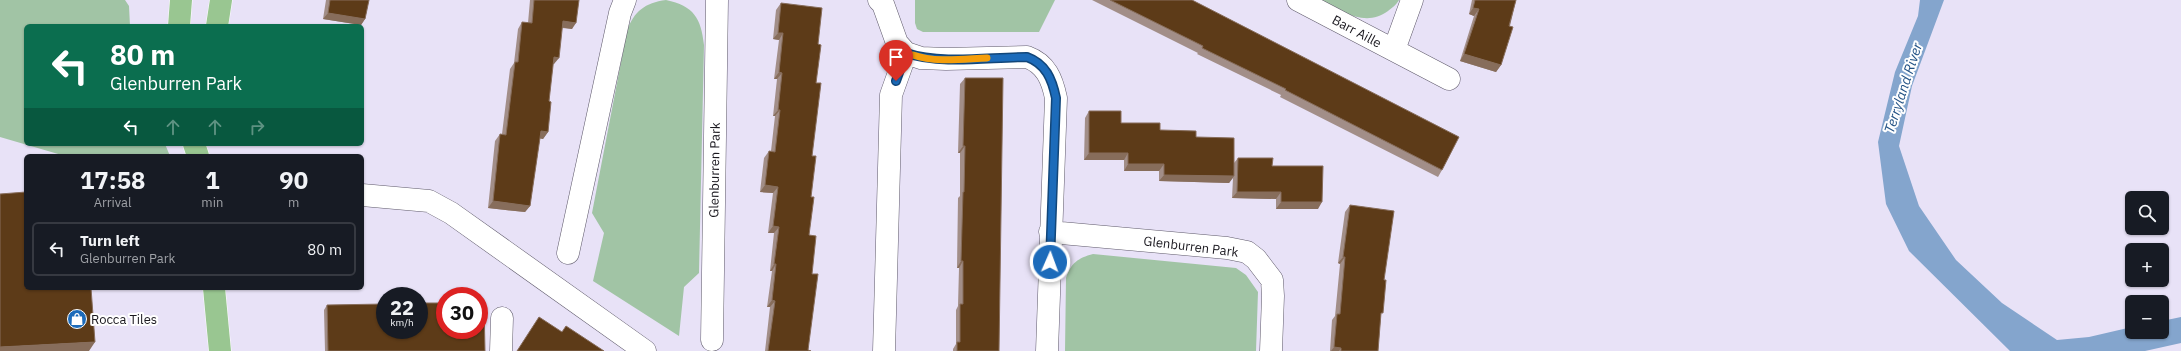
<!DOCTYPE html>
<html lang="en">
<head>
<meta charset="utf-8">
<style>
  body { margin:0; font-family:"IBM Plex Sans",sans-serif; background:#20242c; color:#f1f3f6; height:100vh; display:flex; flex-direction:column; font-size:15px; white-space:nowrap }
  * { box-sizing:border-box; margin:0 }
  p { font-size:13px; color:#9ea1a6 }
  .icon { flex:none; width:22px; height:22px; fill:none; stroke:currentColor; stroke-width:2; stroke-linecap:round; stroke-linejoin:round }
  .map { position:relative; flex:1; overflow:hidden }
  .sheet { position:absolute; left:24px; top:154px; width:340px; height:136px; display:flex; flex-direction:column; background:#171b24; border-radius:6px; box-shadow:0 1px 3px #0004 }
  .sheet>* { flex:none }
  .top-card { position:absolute; left:24px; top:24px; width:340px; height:122px; border-radius:6px; box-shadow:0 1px 3px #0004; background:#0b6e4f; color:#fff; overflow:hidden }
  .controls { position:absolute; left:2125px; top:191px; display:grid; gap:8px }
  .controls a { display:grid; place-items:center; width:44px; height:44px; border-radius:6px; background:#171b24; box-shadow:0 1px 3px #0004; font-size:20px }
  .speed { position:absolute; left:376px; top:287px; display:flex; gap:8px; font-size:20px; font-weight:700; text-align:center }
  .speed>* { display:grid; place-content:center; width:52px; height:52px; border-radius:50%; background:#171b24; box-shadow:0 1px 3px #0004; line-height:1 }
  .speed small { font-size:10px; font-weight:400 }
  .speed .limit { border:6px solid #d22; background:#fff; color:#111 }
  .pin { position:absolute; display:grid; place-items:center; width:34px; height:34px; color:#fff; margin:-41px -17px; border-radius:50% 50% 50% 0; rotate:-45deg; box-shadow:0 0 4px #0007 }
  .pin .icon { rotate:45deg }
  .me { position:absolute; width:44px; margin:-22px; rotate:2deg; stroke-linejoin:round; filter:drop-shadow(0 0 3px #0008) }
  .turn { display:flex; align-items:center; gap:14px; height:84px; padding:0 20px; font-size:18px }
  .turn .icon { width:52px; height:52px; stroke-width:2.5 }
  .turn b { display:block; font-size:28px; line-height:34px }
  .lanes { display:flex; align-items:center; height:38px; padding:0 20px; background:#0003; justify-content:center; gap:20px; direction:ltr }
  .lanes .off { opacity:.35 }
  .eta { display:flex; justify-content:space-evenly; align-items:center; height:68px; text-align:center }
  .eta b { font-size:24px; font-weight:700; line-height:28px }
  ul { padding:0; list-style:none }
  li { display:flex; align-items:center; gap:12px; height:54px; margin:0 8px 6px; padding:0 12px; border:2px solid #363941; border-radius:6px }
  li div { flex:1 }
  li b { display:block; font-size:15px }
  li em { font-style:normal }
  .map>svg:first-child { display:block }
  .green { fill:#a1c4a5 }
  .water { fill:#84a5cd }
  .lines { fill:none; stroke-linecap:round; stroke-linejoin:round }
  .minor-casing { stroke:#5f5a6b; stroke-width:23 }
  .major-casing { stroke:#fff; stroke-width:23 }
  .minor { stroke:#fff; stroke-width:22 }
  .major { stroke:#99c691; stroke-width:22 }
  .wall { fill:#a28e88 }
  .shaded-wall { fill:#876d5b }
  .building { fill:#5d3b18; stroke:#876d5b }
  .route-casing { stroke:#124679; stroke-width:10 }
  .route { stroke:#1c6bba; stroke-width:7 }
  .slow { stroke:#f59e0b; stroke-width:7 }
  .labels { text-anchor:middle; stroke-width:4; stroke-linejoin:round; paint-order:stroke }
  .street-label { font-size:13px; fill:#1a181f; stroke:#fff }
  .poi-label { font-size:13px; fill:#1a181f; stroke:#fff; text-anchor:start }
  .water-label { font-size:14px; font-style:italic; fill:#235285; stroke:#fff }
</style>
</head>
<body>
<div class="map">
<svg width="2181" height="351" viewBox="0 0 2181 351">
  <rect width="100%" height="100%" fill="#e8e2f7"/>
  <!-- green -->
  <path class="green" d="M 0,0 L 125,0 L 129,6 L 130,26 L 26,26 L 26,144 L 165,144 L 170,156 L 65,156 L 0,137 Z
    M 666,0 C 694,6 701,18 704,45 L 699,273 L 684,287 L 679,336 L 593,281 L 604,233 L 592,213 L 627,31 C 634,11 645,3 666,0 Z
    M 915,0 L 1055,0 L 1039,32 L 923,32 L 917,29 L 915,23 Z
    M 1321,0 L 1399,0 C 1397,4 1392,8 1388,11 C 1365,28 1342,11 1321,0 Z
    M 1093,254 L 1236,268 L 1246,275 L 1258,292 L 1256,351 L 1065,351 L 1066,278 C 1071,263 1078,258 1093,254 Z"/>
  <!-- water -->
  <path class="water" d="M 1920,0 L 1944,0 L 1912,86 L 1899,146 L 1919,206 L 1956,260 L 2002,303 L 2057,340 L 2089,337 L 2132,327 L 2132,332 L 2162,332 L 2162,321 L 2181,317 L 2181,343 L 2145,351 L 2010,351 L 1909,251 L 1886,204 L 1878,142 L 1895,72 L 1918,16 Z"/>
  <g class="lines">
    <defs>
      <path id="minor" d="M 879,0 L 883,4 L 897,43 L 906,53 L 921,58 L 946,59 L 1027,57 C 1046,64 1052,79 1056,98 L 1047,351
        M 1298,0 L 1449,79
        M 1394,50 L 1412,0
        M 362,195 L 429,201 L 451,213 L 645,351
        M 1050,232 L 1227,248 L 1247,252 L 1256,259 L 1272,280 L 1273,296 L 1271,351
        M 568,253 L 620,13 L 625,0
        M 712,340 L 717,0
        M 501,351 L 502,318
        M 884,351 L 891,95 L 906,53"/>
      <path id="major" d="M 179,26 L 181,0
        M 217,26 L 221,0
        M 194,144 L 198,156
        M 214,288 L 220,351"/>
    </defs>
    <!-- minor casing -->
    <use href="#minor" class="minor-casing"/>
    <!-- major casing -->
    <use href="#major" class="major-casing"/>
    <!-- minor -->
    <use href="#minor" class="minor"/>
    <!-- major -->
    <use href="#major" class="major"/>
  </g>
  <!-- wall -->
  <path class="wall" d="M 326,0 L 369,0 L 365,19 L 361,25 L 323,19 Z
    M 530,0 L 579,0 L 572,29 L 562,28 L 554,64 L 553,64 L 549,101 L 548,132 L 543,139 L 540,138 L 530,206 L 525,212 L 488,208 L 495,141 L 500,134 L 502,134 L 510,69 L 514,63 L 518,29 L 522,22 L 528,23 Z
    M 1092,0 L 1192,0 L 1442,170 L 1438,177 L 1280,97 L 1281,95 L 1197,54 L 1198,53 Z
    M 1472,0 L 1516,0 L 1501,65 L 1496,72 L 1460,61 L 1474,16 L 1469,14 Z
    M 781,3 L 818,44 L 812,156 L 809,235 L 812,274 L 808,350 L 811,351 L 765,351 L 770,307 L 767,307 L 772,271 L 770,271 L 774,233 L 768,233 L 773,193 L 760,192 L 764,158 L 769,151 L 771,151 L 775,116 L 773,116 L 777,79 L 774,79 L 779,40 L 773,39 L 776,10 Z
    M 965,78 L 999,351 L 953,351 L 953,349 L 956,344 L 956,310 L 958,306 L 959,268 L 957,268 L 958,198 L 960,196 L 960,153 L 958,153 L 960,84 Z
    M 1089,111 L 1121,123 L 1196,137 L 1234,163 L 1238,158 L 1272,166 L 1318,209 L 1276,209 L 1276,199 L 1232,198 L 1233,178 L 1229,183 L 1159,181 L 1159,171 L 1124,171 L 1124,160 L 1084,160 L 1085,118 Z
    M 1350,205 L 1384,280 L 1378,351 L 1330,351 L 1332,320 L 1335,316 L 1340,264 L 1338,263 L 1345,212 Z
    M 327,305 L 485,351 L 325,351 L 324,310 Z"/>
  <!-- shaded-wall -->
  <path class="shaded-wall" d="M 1473,8 L 1479,9 L 1474,16 L 1469,14 Z
    M 328,13 L 365,19 L 361,25 L 323,19 Z
    M 563,21 L 576,23 L 572,29 L 559,27 Z
    M 778,33 L 783,33 L 779,40 L 773,39 Z
    M 1464,54 L 1501,65 L 1496,72 L 1460,61 Z
    M 554,57 L 559,58 L 554,64 L 550,64 Z
    M 779,72 L 782,73 L 777,79 L 774,79 Z
    M 778,110 L 780,110 L 775,116 L 773,116 Z
    M 541,131 L 548,132 L 543,139 L 537,138 Z
    M 963,146 L 965,146 L 960,153 L 958,153 Z
    M 1089,153 L 1128,153 L 1124,160 L 1084,160 Z
    M 1128,164 L 1164,164 L 1159,171 L 1124,171 Z
    M 1164,175 L 1234,176 L 1229,183 L 1159,181 Z
    M 765,185 L 778,187 L 773,193 L 760,192 Z
    M 1237,192 L 1281,192 L 1276,199 L 1232,198 Z
    M 493,201 L 530,206 L 525,212 L 488,208 Z
    M 1281,202 L 1322,202 L 1318,209 L 1276,209 Z
    M 773,226 L 779,227 L 774,233 L 768,233 Z
    M 1343,257 L 1345,257 L 1340,264 L 1338,263 Z
    M 961,261 L 963,261 L 959,268 L 957,268 Z
    M 774,264 L 776,264 L 772,271 L 770,271 Z
    M 772,300 L 775,301 L 770,307 L 767,307 Z
    M 95,342 L 89,351 L 0,351 L 0,347 Z
    M 1334,347 L 1341,348 L 1339,351 L 1331,351 Z"/>
  <!-- building -->
  <path class="building" d="M 330,0 L 369,0 L 365,19 L 328,13 Z
    M 534,0 L 579,0 L 576,23 L 563,21 L 559,58 L 554,57 L 549,101 L 551,102 L 548,132 L 541,131 L 530,206 L 493,201 L 500,134 L 506,135 L 515,62 L 518,62 L 522,22 L 532,23 Z
    M 1110,0 L 1192,0 L 1459,137 L 1442,170 L 1285,90 L 1286,89 L 1202,48 L 1203,46 Z
    M 1475,0 L 1516,0 L 1509,26 L 1513,27 L 1501,65 L 1464,54 L 1479,9 L 1473,8 Z
    M 781,3 L 822,8 L 818,44 L 821,45 L 816,83 L 821,83 L 812,156 L 816,156 L 811,197 L 814,197 L 809,235 L 816,236 L 812,274 L 818,274 L 808,350 L 811,351 L 768,351 L 775,301 L 772,300 L 776,264 L 774,264 L 779,227 L 773,226 L 778,187 L 765,185 L 769,151 L 775,152 L 780,110 L 778,110 L 782,73 L 779,72 L 783,33 L 778,33 Z
    M 965,78 L 1003,78 L 999,351 L 957,351 L 957,342 L 960,342 L 960,304 L 963,304 L 963,261 L 961,261 L 963,192 L 964,192 L 965,146 L 963,146 Z
    M 1089,111 L 1121,111 L 1121,123 L 1160,123 L 1160,130 L 1196,131 L 1196,137 L 1234,138 L 1234,176 L 1164,175 L 1164,164 L 1128,164 L 1128,153 L 1089,153 Z
    M 1238,158 L 1273,158 L 1272,166 L 1323,166 L 1322,202 L 1281,202 L 1281,192 L 1237,192 Z
    M 26,192 L 26,288 L 91,288 L 95,342 L 0,347 L 0,194 Z
    M 1350,205 L 1394,211 L 1384,280 L 1386,280 L 1383,313 L 1381,313 L 1378,351 L 1341,351 L 1341,348 L 1334,347 L 1337,314 L 1340,314 L 1345,257 L 1343,257 Z
    M 479,302 L 484,302 L 485,351 L 328,351 L 327,305 L 385,304 L 385,330 L 419,330 L 419,303 L 445,303 L 445,330 L 479,330 Z
    M 539,317 L 562,332 L 566,326 L 604,351 L 517,351 Z"/>
  <g class="lines">
    <defs>
      <path id="route" d="M 896,81 L 906,53 C 942,65 989,57 1027,57 C 1046,64 1052,79 1056,98 L 1050,262"/>
    </defs>
    <!-- route casing -->
    <use href="#route" class="route-casing"/>
    <!-- route -->
    <use href="#route" class="route"/>
    <!-- slow -->
    <path class="slow" d="M 913,55 C 936,63 963,59 987,58"/>
  </g>
  <!-- icons -->
  <defs>
    <symbol id="shop-disc" viewBox="-11 -11 22 22"><circle r="9.5" fill="#1c6bba" stroke="#fff"/><path d="M-5-2.5h2.3a2.7 3.5 0 0 1 5.4 0H5L5.5 6h-11ZM-1.5-2.5h3a1.5 2.3 0 0 0-3 0Z" fill="#fff"/></symbol>
  </defs>
  <g fill-rule="evenodd">
    <use href="#shop-disc" x="66" y="308" width="22" height="22"/>
  </g>
  <g class="labels">
    <!-- street labels -->
    <g class="street-label">
      <text transform="translate(1357 31) rotate(28)" y="5">Barr Aille</text>
      <text transform="translate(714 170) rotate(-89)" y="5">Glenburren Park</text>
      <text transform="translate(1191 246) rotate(7)" y="5">Glenburren Park</text>
    </g>
    <!-- poi labels -->
    <g class="poi-label">
      <text x="91" y="324">Rocca Tiles</text>
    </g>
    <!-- water labels -->
    <g class="water-label">
      <text transform="translate(1903 88) rotate(-72)" y="5">Terryland River</text>
    </g>
  </g>
</svg>
<div class="controls">
<a><svg class="icon" aria-label="search" viewBox="0 0 24 24"><circle cx="10" cy="10" r="6"/><path d="M15 15l6 6"/></svg></a>
<a>+</a>
<a>−</a>
</div>
<div class="speed"><div>22<small>km/h</small></div><div class="limit">30</div></div>
<div class="pin" style="left:896px;top:81px;background:#d93025"><svg class="icon" aria-label="arrive" viewBox="0 0 24 24"><path d="M6 21V4h12l-3 4 3 4H6"/></svg></div>
<svg class="me" style="left:1050px;top:262px" viewBox="-20 -20 40 40"><circle r="17" fill="#1c6bba" stroke="#fff" stroke-width="3"/><path d="M0-11L8 9 0 5-8 9z" fill="#fff"/></svg>
<div class="top-card">
<div class="turn"><svg class="icon" aria-label="left" viewBox="0 0 24 24"><path d="M17 20v-9H6M10 6l-5 5 5 5"/></svg><div><b>80 m</b>Glenburren Park</div></div>
<div class="lanes"><svg class="icon" aria-label="left" viewBox="0 0 24 24"><path d="M17 20v-9H6M10 6l-5 5 5 5"/></svg><svg class="icon off" aria-label="ahead" viewBox="0 0 24 24"><path d="M12 20V5M6 11l6-6 6 6"/></svg><svg class="icon off" aria-label="ahead" viewBox="0 0 24 24"><path d="M12 20V5M6 11l6-6 6 6"/></svg><svg class="icon off" aria-label="right" viewBox="0 0 24 24"><path d="M7 20v-9h11M14 6l5 5-5 5"/></svg></div>
</div>
<section class="sheet">
<div class="eta">
<div><b>17:58</b><p>Arrival</p></div>
<div><b>1</b><p>min</p></div>
<div><b>90</b><p>m</p></div>
</div>
<ul>
<li><svg class="icon" aria-label="left" viewBox="0 0 24 24"><path d="M17 20v-9H6M10 6l-5 5 5 5"/></svg><div><b>Turn left</b><p>Glenburren Park</p></div><em>80 m</em></li>
</ul>
</section>
</div>
</body>
</html>
